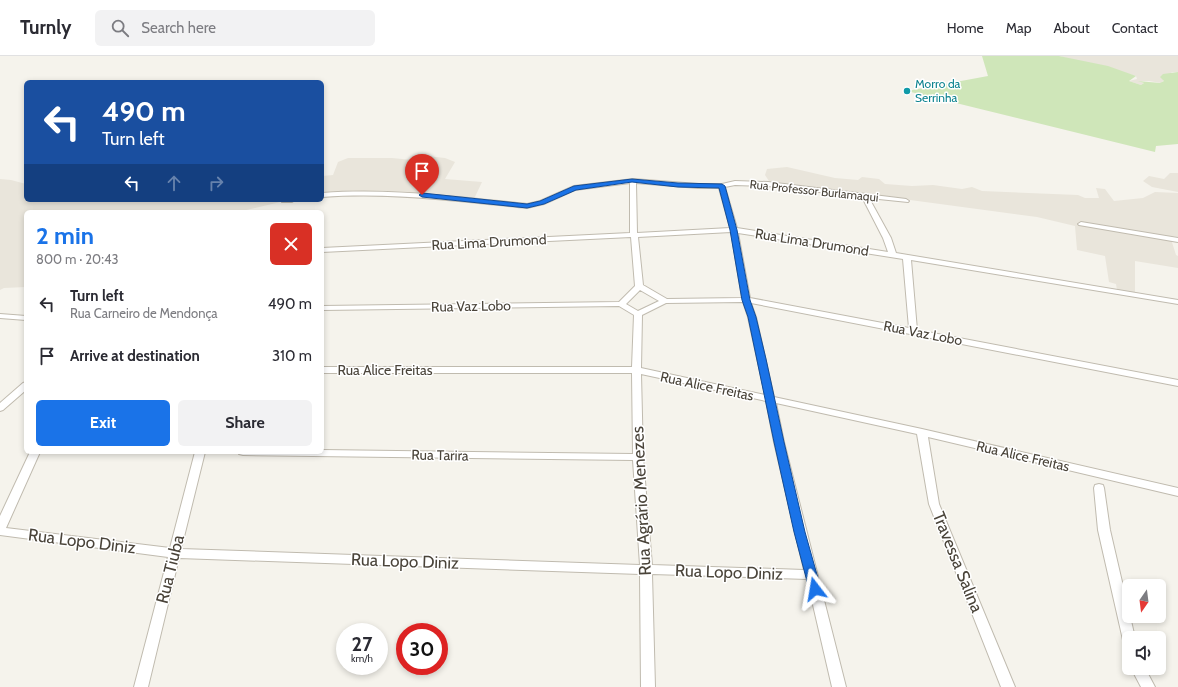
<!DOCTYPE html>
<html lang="en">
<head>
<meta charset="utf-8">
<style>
  body { margin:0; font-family:Cabin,sans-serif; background:#f2f2f3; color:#2b2b33; height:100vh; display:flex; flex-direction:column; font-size:15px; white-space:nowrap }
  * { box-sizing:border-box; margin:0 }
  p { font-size:13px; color:#7c7c81 }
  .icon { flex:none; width:22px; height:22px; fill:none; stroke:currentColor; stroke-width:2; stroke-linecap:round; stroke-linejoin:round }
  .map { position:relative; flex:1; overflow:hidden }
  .panel { position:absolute; left:24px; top:154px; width:300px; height:244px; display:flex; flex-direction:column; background:#fff; border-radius:6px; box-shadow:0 2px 6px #0003 }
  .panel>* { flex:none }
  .top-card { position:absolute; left:24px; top:24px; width:300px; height:122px; border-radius:6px; box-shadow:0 2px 6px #0003; background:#1a4fa0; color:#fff; overflow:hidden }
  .needle { width:26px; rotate:194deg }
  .buttons { position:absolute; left:1122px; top:523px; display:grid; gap:8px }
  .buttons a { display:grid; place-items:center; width:44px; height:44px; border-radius:6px; background:#fff; box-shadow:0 2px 6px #0003; font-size:20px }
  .speed { position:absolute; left:336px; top:567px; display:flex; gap:8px; font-size:20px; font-weight:700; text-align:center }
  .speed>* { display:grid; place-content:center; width:52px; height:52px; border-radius:50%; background:#fff; box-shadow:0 2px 6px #0003; line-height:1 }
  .speed small { font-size:10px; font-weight:400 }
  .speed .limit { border:6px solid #d22; background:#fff; color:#111 }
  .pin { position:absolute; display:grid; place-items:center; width:34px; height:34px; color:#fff; margin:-41px -17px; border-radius:50% 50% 50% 0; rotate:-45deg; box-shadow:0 0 4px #0007 }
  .pin .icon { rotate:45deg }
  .me { position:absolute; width:44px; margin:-22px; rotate:346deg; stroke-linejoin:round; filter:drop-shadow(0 0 3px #0008) }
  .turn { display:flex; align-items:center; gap:14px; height:84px; padding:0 12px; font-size:18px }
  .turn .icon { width:52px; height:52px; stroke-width:2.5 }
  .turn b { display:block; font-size:28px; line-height:34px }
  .lanes { display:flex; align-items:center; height:38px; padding:0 12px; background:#0003; justify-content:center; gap:20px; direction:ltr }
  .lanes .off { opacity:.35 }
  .round { display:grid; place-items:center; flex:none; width:42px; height:42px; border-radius:6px; background:#f2f2f3 }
  .summary { display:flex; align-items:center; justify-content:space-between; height:68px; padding:0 12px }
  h1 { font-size:24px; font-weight:700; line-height:30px; color:#1a73e8 }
  .primary-button { display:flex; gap:8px; margin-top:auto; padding:8px 12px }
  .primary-button a { flex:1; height:46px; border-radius:6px; background:#1a73e8; color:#fff; font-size:16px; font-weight:700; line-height:46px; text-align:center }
  .primary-button a+a { background:#f2f2f3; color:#2b2b33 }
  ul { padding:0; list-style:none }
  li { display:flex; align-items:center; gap:12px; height:52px; padding:0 12px }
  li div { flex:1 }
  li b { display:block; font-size:15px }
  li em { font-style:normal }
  header { display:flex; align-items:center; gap:24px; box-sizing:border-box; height:56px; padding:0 20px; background:#fff; border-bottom:1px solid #e1e1e2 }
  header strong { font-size:19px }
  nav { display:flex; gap:22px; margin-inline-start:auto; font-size:14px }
  .search { width:280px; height:36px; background:#f2f2f3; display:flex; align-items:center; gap:10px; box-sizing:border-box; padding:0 14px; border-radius:6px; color:#7c7c81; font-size:15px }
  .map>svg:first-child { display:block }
  .residential { fill:#e9e5db }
  .green { fill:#cfe6b9 }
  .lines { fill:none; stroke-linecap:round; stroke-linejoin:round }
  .minor-casing { stroke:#c0bbaf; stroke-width:2 }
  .minor { fill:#fff; fill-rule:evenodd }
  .route { fill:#1a73e8; stroke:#114b97 }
  .culture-dot { fill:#0f9aa8; stroke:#fff; stroke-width:1.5 }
  .labels { text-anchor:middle; stroke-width:3; stroke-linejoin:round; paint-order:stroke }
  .far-culture-label { font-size:12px; fill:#0d838f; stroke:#fff; text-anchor:start }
  .far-street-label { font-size:12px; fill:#4a443a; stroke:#fff }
  .street-label { font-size:14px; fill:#4a443a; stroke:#fff }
  .near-street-label { font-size:17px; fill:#4a443a; stroke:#fff }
</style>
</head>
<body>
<header>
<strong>Turnly</strong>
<div class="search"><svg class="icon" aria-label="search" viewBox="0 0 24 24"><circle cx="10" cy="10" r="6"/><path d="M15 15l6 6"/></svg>Search here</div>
<nav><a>Home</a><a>Map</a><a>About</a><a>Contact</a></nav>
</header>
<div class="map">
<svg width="1178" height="631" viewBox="0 0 1178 631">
  <rect width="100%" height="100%" fill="#f5f3ec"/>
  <!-- residential -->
  <path class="residential" d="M 1059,0 L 1178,0 L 1178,16 L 1172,16 L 1161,27 L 1149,25 L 1139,25 L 1144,27 L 1141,29 L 1129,25 L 1137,23 L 1136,20 Z
    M 427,100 L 445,102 L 455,106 L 445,123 L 482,126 L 474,143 L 434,139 L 322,139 L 322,120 L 333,119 L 338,106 L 348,102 L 392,102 L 422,105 Z
    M 787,111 L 835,122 L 858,124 L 862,121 L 879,123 L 885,128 L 912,130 L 933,129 L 962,133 L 972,131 L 982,135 L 1078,139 L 1085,142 L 1099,142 L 1096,132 L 1105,133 L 1114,145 L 1143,142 L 1155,136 L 1178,137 L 1178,181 L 1170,180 L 1176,199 L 1178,200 L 1178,212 L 1135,205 L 1135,237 L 1117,234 L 1116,228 L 1109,226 L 1105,200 L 1077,194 L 1075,170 L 1037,161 L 769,125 L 765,119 L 767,113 Z
    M 1170,117 L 1178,117 L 1178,136 L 1152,131 L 1143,125 L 1149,120 L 1164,123 Z
    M 0,123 L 11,124 L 26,128 L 26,144 L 289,144 L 238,156 L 26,156 L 26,231 L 4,232 L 0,234 Z"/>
  <!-- green -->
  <path class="green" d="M 982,0 L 1059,0 L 1108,10 L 1136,20 L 1129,25 L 1141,29 L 1144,27 L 1138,25 L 1160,27 L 1164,25 L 1160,21 L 1163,18 L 1178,16 L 1178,88 L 1156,90 L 1155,96 L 907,35 L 988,20 Z"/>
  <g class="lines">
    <defs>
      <path id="minor" d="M 633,123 L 698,128 L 722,128 L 735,125 L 768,126 L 906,143 L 909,145 L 908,146 L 869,142 L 891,182 L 896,197 L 1178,244 L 1178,248 L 911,204 L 917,274 L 1178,324 L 1178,330 L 751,247 L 756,261 L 774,341 L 922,373 L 1178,432 L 1178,440 L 928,381 L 939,448 L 1015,631 L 1001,631 L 929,448 L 917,378 L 776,347 L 784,386 L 846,631 L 832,631 L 807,523 L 652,518 L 655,631 L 641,631 L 640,518 L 179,502 L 148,631 L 134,631 L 168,501 L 0,479 L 0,460 L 30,396 L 40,396 L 6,472 L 170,492 L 195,396 L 205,396 L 181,493 L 640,509 L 633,404 L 243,399 L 239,398 L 238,396 L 322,396 L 322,394 L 633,398 L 632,317 L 322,317 L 322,311 L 632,311 L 634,259 L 619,250 L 322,254 L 322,250 L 619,246 L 635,230 L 631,181 L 322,196 L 322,192 L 630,177 L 630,127 L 575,134 L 544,148 L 527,152 C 459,145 391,136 322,141 L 322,137 C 391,132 459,141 527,148 L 540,145 L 574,130 ZM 636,127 L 698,132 L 719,132 L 730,172 L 637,177 ZM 735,129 L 768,130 L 862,141 L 883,182 L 888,196 L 737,172 L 725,131 ZM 731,176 L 742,242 L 667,243 L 643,229 L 638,181 ZM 738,177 L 903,203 L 909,272 L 750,242 ZM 640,234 L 659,245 L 638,255 L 626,248 ZM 743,246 L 748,261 L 765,339 L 641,312 L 642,259 L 666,247 ZM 641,318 L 766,345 L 774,386 L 804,514 L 652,509 L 643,401 Z
        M 281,144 L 295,144 L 292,146 L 282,146 Z
        M 1081,166 L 1178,182 L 1178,186 L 1079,169 L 1078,168 Z
        M 0,258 L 26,260 L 26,264 L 0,262 Z
        M 26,326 L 26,334 L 3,354 L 0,355 L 0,347 L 23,327 Z
        M 1099,428 L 1103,429 L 1104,432 L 1110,474 L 1135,582 L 1129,582 L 1129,589 L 1124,588 L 1123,584 L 1098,474 L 1094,432 L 1095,429 Z
        M 1131,612 L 1145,612 L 1155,631 L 1141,631 Z"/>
    </defs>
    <!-- minor casing -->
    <use href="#minor" class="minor-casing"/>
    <!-- minor -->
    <use href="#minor" class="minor"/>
  </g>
  <!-- route -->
  <path class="route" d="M 632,123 L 678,127 L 722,128 L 725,130 L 737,174 L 750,244 L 756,261 L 766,303 L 784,386 L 805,476 L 821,533 L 820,537 L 815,538 L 811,537 L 809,533 L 794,476 L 774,386 L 748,261 L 742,244 L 730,174 L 719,132 L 678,131 L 632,126 L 576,134 L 544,148 L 527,152 L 422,141 L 419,139 L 422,137 L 527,148 L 540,145 L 574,130 Z"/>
  <!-- markers -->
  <circle class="culture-dot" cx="907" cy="35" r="4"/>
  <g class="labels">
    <!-- far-culture labels -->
    <g class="far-culture-label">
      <text x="915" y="32">Morro da<tspan x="915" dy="14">Serrinha</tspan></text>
    </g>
    <!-- far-street labels -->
    <g class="far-street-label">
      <text transform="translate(814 135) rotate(6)" y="4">Rua Professor Burlamaqui</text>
    </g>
    <!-- street labels -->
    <g class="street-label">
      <text transform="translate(489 186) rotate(-3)" y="5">Rua Lima Drumond</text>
      <text transform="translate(812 186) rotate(9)" y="5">Rua Lima Drumond</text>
      <text transform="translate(471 250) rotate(-1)" y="5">Rua Vaz Lobo</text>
      <text transform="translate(923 277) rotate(11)" y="5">Rua Vaz Lobo</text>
      <text x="385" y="319">Rua Alice Freitas</text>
      <text transform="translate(707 330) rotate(12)" y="5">Rua Alice Freitas</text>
      <text transform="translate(440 399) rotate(1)" y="5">Rua Tarira</text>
      <text transform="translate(1023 400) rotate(13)" y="5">Rua Alice Freitas</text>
    </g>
    <!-- near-street labels -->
    <g class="near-street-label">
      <text transform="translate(641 445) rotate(-93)" y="6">Rua Agrário Menezes</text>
      <text transform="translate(82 485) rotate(7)" y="6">Rua Lopo Diniz</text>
      <text transform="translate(405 505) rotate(2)" y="6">Rua Lopo Diniz</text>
      <text transform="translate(958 506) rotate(68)" y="6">Travessa Salina</text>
      <text transform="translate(170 513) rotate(-76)" y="6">Rua Tiuba</text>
      <text transform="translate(729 516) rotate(2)" y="6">Rua Lopo Diniz</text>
    </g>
  </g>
</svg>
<div class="buttons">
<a><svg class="needle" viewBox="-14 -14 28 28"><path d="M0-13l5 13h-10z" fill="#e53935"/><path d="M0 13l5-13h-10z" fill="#7c7c81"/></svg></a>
<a><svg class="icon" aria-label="sound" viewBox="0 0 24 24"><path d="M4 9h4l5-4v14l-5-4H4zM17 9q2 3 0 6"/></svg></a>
</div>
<div class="speed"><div>27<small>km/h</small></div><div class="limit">30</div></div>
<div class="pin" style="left:422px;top:139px;background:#d93025"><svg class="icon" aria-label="arrive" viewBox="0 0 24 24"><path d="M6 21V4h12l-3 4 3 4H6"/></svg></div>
<svg class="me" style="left:815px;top:533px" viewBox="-20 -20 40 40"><path d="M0-17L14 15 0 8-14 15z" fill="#1a73e8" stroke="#fff" stroke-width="4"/></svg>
<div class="top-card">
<div class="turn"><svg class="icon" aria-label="left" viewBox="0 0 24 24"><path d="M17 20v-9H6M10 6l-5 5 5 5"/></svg><div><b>490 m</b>Turn left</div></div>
<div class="lanes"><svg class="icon" aria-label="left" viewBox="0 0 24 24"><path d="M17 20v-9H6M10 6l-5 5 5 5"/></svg><svg class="icon off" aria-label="ahead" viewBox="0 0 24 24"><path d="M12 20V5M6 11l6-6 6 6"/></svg><svg class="icon off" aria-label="right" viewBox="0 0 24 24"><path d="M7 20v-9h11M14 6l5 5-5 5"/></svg></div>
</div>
<section class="panel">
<div class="summary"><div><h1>2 min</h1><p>800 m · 20:43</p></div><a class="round" style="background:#d93025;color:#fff"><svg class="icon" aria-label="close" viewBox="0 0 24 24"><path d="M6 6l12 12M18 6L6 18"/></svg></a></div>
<ul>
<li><svg class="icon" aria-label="left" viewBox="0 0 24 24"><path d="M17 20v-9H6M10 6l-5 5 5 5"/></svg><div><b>Turn left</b><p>Rua Carneiro de Mendonça</p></div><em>490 m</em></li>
<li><svg class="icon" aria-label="arrive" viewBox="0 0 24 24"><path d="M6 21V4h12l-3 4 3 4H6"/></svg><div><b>Arrive at destination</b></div><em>310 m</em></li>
</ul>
<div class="primary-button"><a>Exit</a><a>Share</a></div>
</section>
</div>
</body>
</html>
